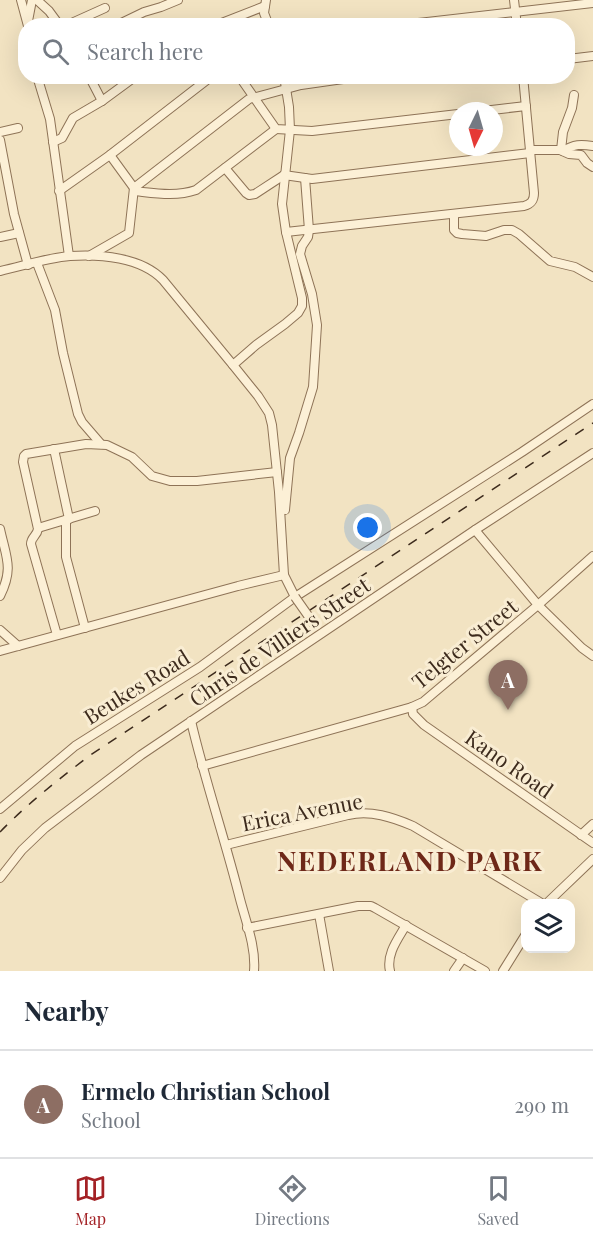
<!DOCTYPE html>
<style>
:root{--surface:#fff;--page:#f6f6f7;--text:#1f2937;--muted:#747a83;--line:#e0e1e3;--accent:#a32125}
body{margin:0;font-family:"Playfair Display",serif;background:var(--page);color:var(--text)}
.controls{position:absolute;right:18px;bottom:18px;display:grid;overflow:hidden;border-radius:12px;box-shadow:0 6px 24px #0002}
.controls button{width:54px;height:54px;display:grid;place-items:center;padding:0;border:0;border-bottom:2px solid var(--line);background:var(--surface);color:var(--text);font:30px sans-serif}
.compass{position:absolute;left:449px;top:102px;width:54px;height:54px;border-radius:50%;background:var(--surface);box-shadow:0 6px 24px #0002;rotate:185deg}
.you{position:absolute;left:368px;top:528px;width:21px;height:21px;margin:-15px;border:4px solid #fff;border-radius:50%;background:#1a73e8;box-shadow:0 0 0 9px #1a73e833}
.badge{display:grid;place-items:center;width:39px;height:39px;border-radius:50%;background:var(--accent);color:#fff;font-size:20px;font-weight:700}
.pin{position:absolute;translate:-50% -50px;filter:drop-shadow(0 2px 3px #0008)}
.pin::after{content:'';position:absolute;top:32px;width:21px;height:18px;background:inherit;clip-path:polygon(0 0,100% 0,50% 100%)}
.list{margin:0;padding:0;list-style:none}
h2{display:flex;justify-content:space-between;align-items:center;height:78px;margin:0;padding:0 24px;font-size:26px}
h2 small{font-size:20px;font-weight:400;color:var(--muted)}
.list li{display:grid;grid-template-columns:39px 1fr auto;gap:18px;align-items:center;box-sizing:border-box;height:108px;padding:0 24px;border-top:2px solid var(--line)}
.list b{display:block;font-size:22px;white-space:nowrap}
.list p{margin:0;font-size:20px;white-space:nowrap;color:var(--muted)}
.list em{font-size:20px;font-style:normal;color:var(--muted)}
.icon{flex:none;width:33px;height:33px;fill:none;stroke:currentColor;stroke-width:2;stroke-linecap:round;stroke-linejoin:round}
.map{position:relative;flex:none;width:593px;height:971px;overflow:hidden}
.search{position:absolute;background:var(--surface);box-shadow:0 6px 24px #0002;left:18px;right:18px;top:18px;height:66px;display:flex;align-items:center;gap:15px;box-sizing:border-box;padding:0 21px;border-radius:24px;color:var(--muted);font-size:22px}
.sheet{height:186px;background:var(--surface)}
nav{display:flex;justify-content:space-around;align-items:center;box-sizing:border-box;height:84px;border-top:2px solid var(--line);background:var(--surface);font-size:16px;color:var(--muted)}
nav a{display:grid;justify-items:center;gap:3px}
nav .on{color:var(--accent)}
.map>svg:first-child{display:block}
</style>
<div class="map">
<svg width="593" height="971" viewBox="0 0 593 971">
<rect width="100%" height="100%" fill="#f2e3c2"/>
<g fill="none" stroke-linecap="round" stroke-linejoin="round">
<defs>
<g id="minor">
<path d="M21,0L28,26"/>
<path d="M37,0L49,11L60,26"/>
<path d="M266,0L264,13L269,26"/>
<path d="M514,0L517,26"/>
<path d="M28,21L32,0"/>
<path d="M65,26L105,8"/>
<path d="M115,26L144,12L161,7L178,0"/>
<path d="M214,26L265,6"/>
<path d="M392,26L593,3"/>
<path d="M568,59L593,56"/>
<path d="M37,76L50,119L69,256"/>
<path d="M89,76L102,101"/>
<path d="M239,76L276,129L312,131L458,114"/>
<path d="M483,111L526,106"/>
<path d="M0,132L18,128"/>
<path d="M0,140L14,214L28,265"/>
<path d="M53,142L62,138L73,118L102,101L136,76"/>
<path d="M530,150H560L569,154L581,155L587,163L593,167"/>
<path d="M561,150L563,132L572,108L574,95"/>
<path d="M563,151C574,144 581,144 593,146"/>
<path d="M110,155L134,188L249,99L301,85L364,76"/>
<path d="M225,168L246,193L249,195L255,194L284,175"/>
<path d="M284,175L312,179L530,153"/>
<path d="M59,191L110,155L212,76"/>
<path d="M134,191C154,193 176,197 196,190L276,129"/>
<path d="M454,214V230L457,233L462,234L486,236L504,230H512L519,234L550,261L575,267L593,277"/>
<path d="M286,232L524,206C531,204 534,201 534,193L523,76"/>
<path d="M0,237L19,233"/>
<path d="M89,256L129,233L134,188"/>
<path d="M37,263L55,310L63,353L78,414L82,422L101,444"/>
<path d="M0,271C23,266 46,258 70,256C100,254 141,257 163,280L233,365L258,396L269,413L272,425L279,492L284,575L295,597"/>
<path d="M233,365L256,345L285,324L298,313L302,306V298L286,232L282,204L290,130L289,107L284,76"/>
<path d="M54,449L69,519"/>
<path d="M285,510L290,458L299,433L313,387L317,325L312,294L300,254L302,246L308,237L309,230L305,178"/>
<path d="M66,520V557L85,628"/>
<path d="M38,528L95,511"/>
<path d="M0,529C6,557 14,568 0,596"/>
<path d="M475,530L538,605L582,648L593,656"/>
<path d="M0,630L18,646"/>
<path d="M57,635L31,544C31,537 37,536 38,529L23,462L24,456L26,454L86,444L107,445L132,457L152,476L170,481H197L277,472"/>
<path d="M0,651L238,586L284,575"/>
<path d="M412,707L413,714L424,725L593,843"/>
<path d="M191,721C205,781 225,839 240,899C246,922 256,947 254,971"/>
<path d="M202,766L412,707L423,702L538,605L593,556"/>
<path d="M0,809L75,746L200,667L295,597L522,452L593,404"/>
<path d="M581,835L593,824"/>
<path d="M226,845L348,815C371,810 392,817 413,826L543,904"/>
<path d="M0,878L22,850L45,828L141,755L475,530L593,453"/>
<path d="M546,904L593,859"/>
<path d="M319,914L329,971"/>
<path d="M247,928L358,906H371L375,908L485,971"/>
<path d="M390,971C386,954 398,939 406,925"/>
<path d="M454,971L463,958"/>
<path d="M503,971L526,934"/>
</g>
</defs>
<!-- minor casing -->
<use href="#minor" stroke="#8e7357" stroke-width="10"/>
<!-- minor -->
<use href="#minor" stroke="#fcf0d6" stroke-width="8"/>
<!-- rail -->
<path stroke="#3d2b1d" stroke-width="1.5" stroke-dasharray="10 10" stroke-linecap="butt" d="M0,832C27,804 58,780 89,756L593,423"/>
<defs>
<path id="minor-bridge" d="M295,597L314,624"/>
</defs>
<!-- minor-bridge casing -->
<use href="#minor-bridge" stroke="#8e7357" stroke-width="10" stroke-linecap="butt"/>
<!-- minor-bridge -->
<use href="#minor-bridge" stroke="#fcf0d6" stroke-width="8"/>
</g>
<g text-anchor="middle" dominant-baseline="central" stroke-width="6" stroke-linejoin="round" paint-order="stroke">
<!-- street labels -->
<g font-size="21" fill="#3d2b1d" stroke="#f9edd3">
<text transform="translate(279 641) rotate(-34)">Chris de Villiers Street</text>
<text transform="translate(464 643) rotate(-39)">Telgter Street</text>
<text transform="translate(136 686) rotate(-32)">Beukes Road</text>
<text transform="translate(510 763) rotate(35)">Kano Road</text>
<text transform="translate(302 811) rotate(-11)">Erica Avenue</text>
</g>
<!-- district labels -->
<g font-size="27" font-weight="bold" letter-spacing="1.5" fill="#6e2818" stroke="#f9edd3">
<text x="410" y="860">NEDERLAND PARK</text>
</g>
</g>
</svg>
<div class="controls">
<button><svg class="icon" aria-label="layers" viewBox="0 0 24 24"><path d="M12 4l9 5-9 5-9-5zM3 14l9 5 9-5"/></svg></button>
</div>
<svg class="compass" viewBox="-18 -18 36 36"><path d="M0-13l5 13h-10z" fill="#e53935"/><path d="M0 13l5-13h-10z" fill="#747a83"/></svg>
<div class="you"></div>
<div class="pin badge" style="left:508px;top:710px;background:#8d6e63">A</div>
<div class="search"><svg class="icon" aria-label="search" viewBox="0 0 24 24"><circle cx="10" cy="10" r="6"/><path d="M15 15l6 6"/></svg>Search here</div>
</div>
<section class="sheet">
<h2>Nearby<small></small></h2>
<ul class="list">
<li><span class="badge" style="background:#8d6e63">A</span><div><b>Ermelo Christian School</b><p>School</p></div><em>290 m</em></li>
</ul>
</section>
<nav>
<a class="on"><svg class="icon" aria-label="map" viewBox="0 0 24 24"><path d="M3 6l6-2 6 2 6-2v14l-6 2-6-2-6 2zM9 4v14M15 6v14"/></svg>Map</a>
<a><svg class="icon" aria-label="directions" viewBox="0 0 24 24"><path d="M12 3l9 9-9 9-9-9zM9 14v-3h6M13 9l2 2-2 2"/></svg>Directions</a>
<a><svg class="icon" aria-label="saved" viewBox="0 0 24 24"><path d="M7 4h10v16l-5-4-5 4z"/></svg>Saved</a>
</nav>
